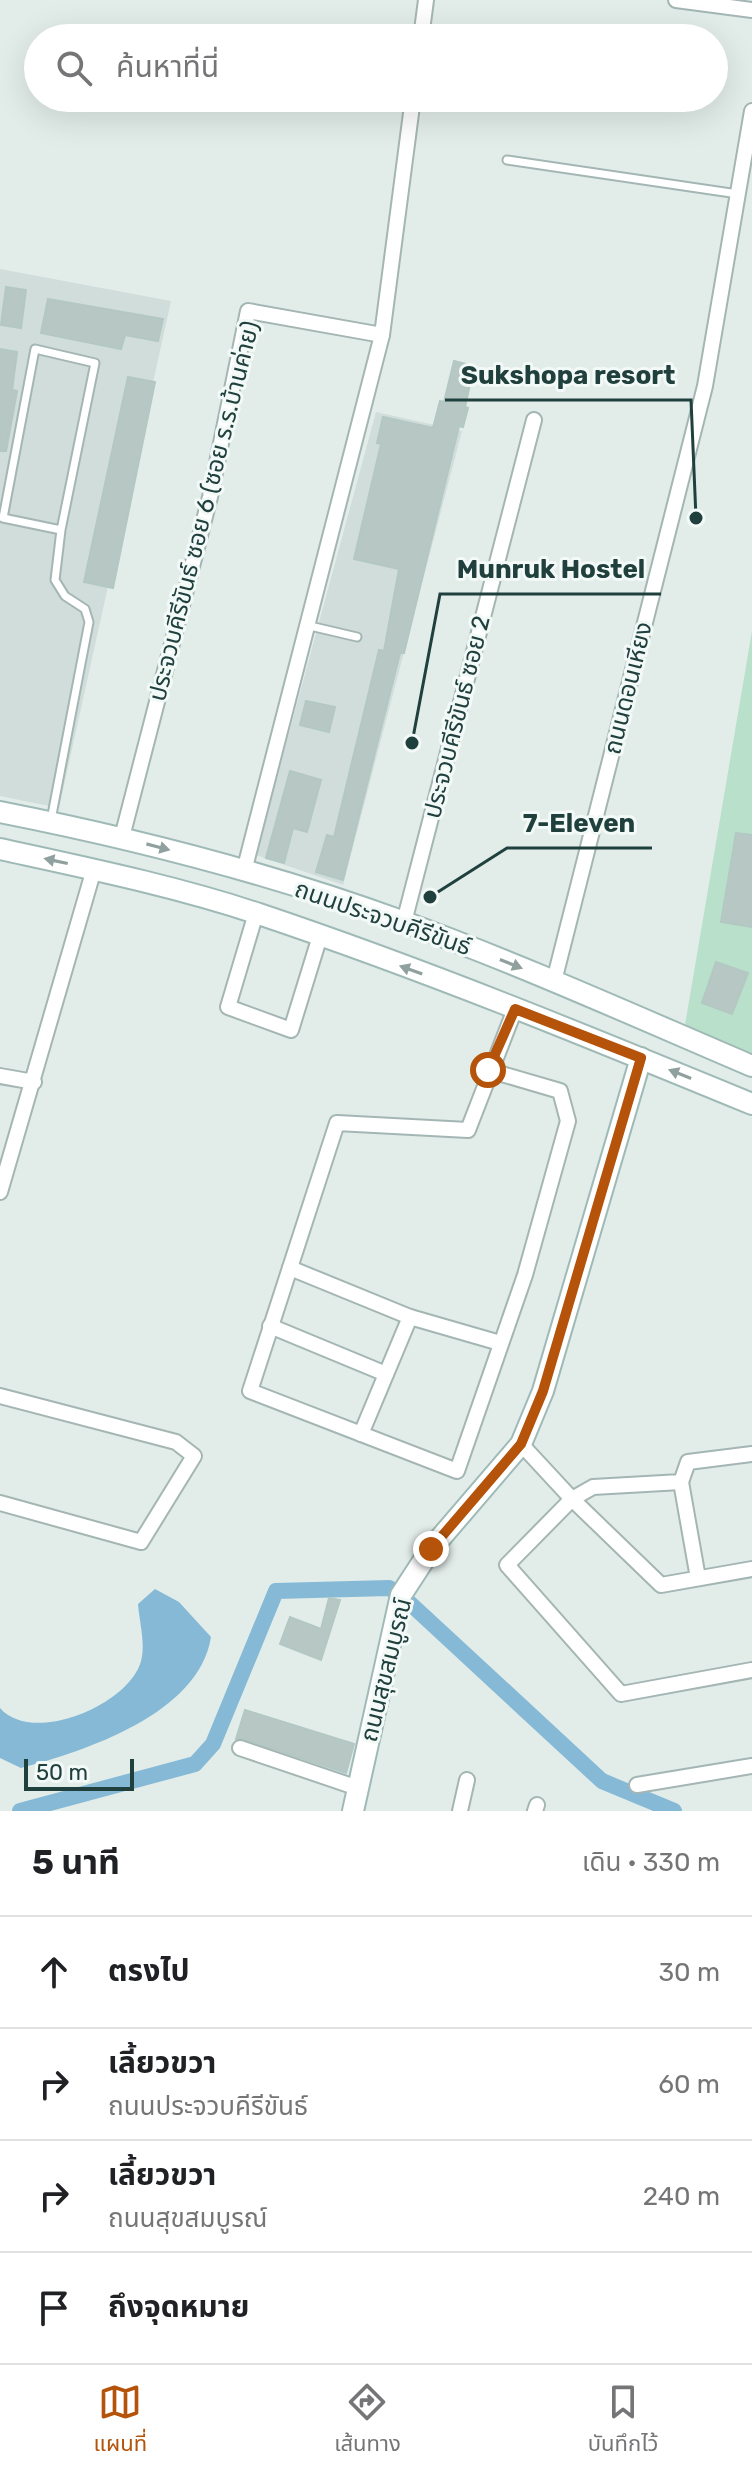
<!DOCTYPE html>
<html lang="th">
<meta charset="utf-8">
<style>
:root{--surface:#fff;--page:#f6f6f6;--text:#202124;--muted:#757577;--line:#e0e0e0;--accent:#b45309}
body{margin:0;font-family:Rubik,"Noto Sans Thai",sans-serif;background:var(--page);color:var(--text)}
.scale{position:absolute;left:24px;bottom:20px;width:110px;box-sizing:border-box;padding-left:8px;border:4px solid #20403e;border-top:0;font-size:22px;line-height:28px;white-space:nowrap;color:#20403e;-webkit-text-stroke:6px #f2f9f7;paint-order:stroke}
.stop{position:absolute;width:24px;height:24px;margin:-18px;border:6px solid #b45309;border-radius:50%;background:#fff}
.stop.end{background:#b45309;border-color:#fff;box-shadow:0 2px 8px #0008}
.list{margin:0;padding:0;list-style:none}
h2{display:flex;justify-content:space-between;align-items:center;height:104px;margin:0;padding:0 32px;font-size:34px}
h2 small{font-size:26px;font-weight:400;color:var(--muted)}
.list li{display:grid;grid-template-columns:52px 1fr auto;gap:24px;align-items:center;box-sizing:border-box;height:112px;padding:0 32px;border-top:2px solid var(--line)}
.list b{display:block;font-size:30px;white-space:nowrap}
.list p{margin:0;font-size:26px;white-space:nowrap;color:var(--muted)}
.list em{font-size:26px;font-style:normal;color:var(--muted)}
.icon{flex:none;width:44px;height:44px;fill:none;stroke:currentColor;stroke-width:2;stroke-linecap:round;stroke-linejoin:round}
.map{position:relative;flex:none;width:752px;height:1811px;overflow:hidden}
.search{position:absolute;background:var(--surface);box-shadow:0 8px 32px #0002;left:24px;right:24px;top:24px;height:88px;display:flex;align-items:center;gap:20px;box-sizing:border-box;padding:0 28px;border-radius:44px;color:var(--muted);font-size:30px}
.sheet{height:552px;background:var(--surface)}
nav{display:flex;justify-content:space-around;align-items:center;box-sizing:border-box;height:112px;border-top:2px solid var(--line);background:var(--surface);font-size:22px;color:var(--muted)}
nav a{display:grid;justify-items:center;gap:4px}
nav .on{color:var(--accent)}
.map>svg:first-child{display:block}
</style>
<div class="map">
<svg width="752" height="1811" viewBox="0 0 752 1811">
<rect width="100%" height="100%" fill="#e2edea"/>
<!-- built -->
<g fill="#d0ddda">
<path d="M0,269L171,301L59,808L0,796Z"/>
<path d="M376,412L462,431L343,885L256,855Z"/>
</g>
<!-- green -->
<path fill="#b9e0cb" d="M752,631V1053L685,1025Z"/>
<!-- water -->
<path fill="#85b9d6" d="M155,1589L179,1602L211,1637C199,1714 85,1751 21,1768L0,1758V1708C33,1746 130,1704 141,1661C146,1645 139,1620 138,1604Z"/>
<g fill="none" stroke-linecap="round" stroke-linejoin="round">
<!-- canal -->
<path stroke="#85b9d6" stroke-width="16" d="M20,1811L195,1764L213,1744L276,1591L389,1588L401,1595L602,1781L674,1811"/>
</g>
<!-- building -->
<g fill="#b7c8c4" stroke="#b3c7c3" stroke-width="2">
<path d="M6,287L26,290L21,328L1,325Z"/>
<path d="M48,299L163,319L158,341L125,335L121,349L41,333Z"/>
<path d="M0,349L17,352L12,390L17,391L6,451H0Z"/>
<path d="M454,361L474,366L465,407L468,408L463,427L459,426L404,653H400L343,880L316,872L327,835L334,837L379,650L384,651L399,569L354,559L381,444L377,443L383,417L433,428L440,401L444,402Z"/>
<path d="M128,377L155,382L113,588L84,582Z"/>
<path d="M306,701L335,707L329,732L300,725Z"/>
<path d="M290,771L321,780L307,832L293,828L284,863L266,858Z"/>
<path d="M736,833L752,835V927L721,922Z"/>
<path d="M716,962L748,973L732,1014L702,1003Z"/>
<path d="M329,1598L340,1600L321,1660L280,1644L290,1617L321,1629Z"/>
<path d="M245,1710L354,1744L346,1773L243,1739H236Z"/>
</g>
<g fill="none" stroke-linecap="round" stroke-linejoin="round">
<defs>
<g id="lane">
<path d="M507,160L738,194"/>
<path d="M310,626L357,637"/>
<path d="M51,820L89,622L85,609L65,596L55,580L61,530L95,363L35,349L3,518L61,530"/>
</g>
<g id="street">
<path d="M676,0L752,10"/>
<path d="M421,38L426,0"/>
<path d="M122,837L210,497L248,311L382,335"/>
<path d="M244,871L382,335L413,98"/>
<path d="M256,913L228,1007L291,1030L320,936"/>
<path d="M404,922L534,420"/>
<path d="M554,981L705,386L752,111"/>
<path d="M488,1070L560,1091L568,1121L525,1275L457,1471L250,1391L337,1123L468,1130L515,1009"/>
<path d="M0,1076L34,1082"/>
<path d="M0,1192L94,869"/>
<path d="M290,1268L410,1317L500,1343"/>
<path d="M270,1326L386,1374"/>
<path d="M0,1396L176,1442L194,1456L141,1542L0,1503"/>
<path d="M361,1434L410,1317"/>
<path d="M521,1444L572,1499L661,1585L752,1569"/>
<path d="M752,1454L688,1462L681,1482L593,1487L572,1499L507,1565L621,1694L752,1670"/>
<path d="M681,1482L698,1578"/>
<path d="M240,1748L358,1788"/>
<path d="M637,1785L752,1766"/>
<path d="M460,1811L467,1780"/>
<path d="M535,1811L537,1805"/>
</g>
<g id="secondary">
<path d="M0,812C137,839 273,874 404,922C522,965 637,1017 752,1066"/>
<path d="M0,849C87,868 175,886 259,914C426,970 589,1037 752,1104"/>
<path d="M353,1811L401,1595L431,1549L521,1444L543,1391L641,1058"/>
</g>
</defs>
<!-- lane casing -->
<use href="#lane" stroke="#a4b6b3" stroke-width="11"/>
<!-- street casing -->
<use href="#street" stroke="#a4b6b3" stroke-width="18"/>
<!-- secondary casing -->
<use href="#secondary" stroke="#9fbab6" stroke-width="24"/>
<!-- lane -->
<use href="#lane" stroke="#fff" stroke-width="7"/>
<!-- street -->
<use href="#street" stroke="#fff" stroke-width="14"/>
<!-- secondary -->
<use href="#secondary" stroke="#fff" stroke-width="20"/>
</g>
<!-- one-way arrows -->
<defs><path id="oneway-solid" d="M-6-.8H1V-3.2L6.5 0L1 3.2V.8H-6Z" transform="scale(2)"/></defs>
<g fill="#90a09e">
<use href="#oneway-solid" transform="translate(158 847) rotate(15)"/>
<use href="#oneway-solid" transform="translate(56 861) rotate(-168)"/>
<use href="#oneway-solid" transform="translate(511 964) rotate(22)"/>
<use href="#oneway-solid" transform="translate(411 970) rotate(-160)"/>
<use href="#oneway-solid" transform="translate(680 1074) rotate(-158)"/>
</g>
<g fill="none" stroke-linecap="round" stroke-linejoin="round">
<!-- route -->
<path stroke="#b45309" stroke-width="10" d="M431,1549L521,1444L543,1391L641,1058L515,1009L488,1070"/>
</g>
<g text-anchor="middle" dominant-baseline="central" stroke-width="6" stroke-linejoin="round" paint-order="stroke">
<!-- street labels -->
<g font-size="24" fill="#20403e" stroke="#f2f9f7">
<text transform="translate(204 511) rotate(-76)">ประจวบคีรีขันธ์ ซอย 6 (ซอย ร.ร.บ้านค่าย)</text>
<text transform="translate(628 688) rotate(-76)">ถนนดอนเหียง</text>
<text transform="translate(457 717) rotate(-76)">ประจวบคีรีขันธ์ ซอย 2</text>
<text transform="translate(383 918) rotate(19)">ถนนประจวบคีรีขันธ์</text>
<text transform="translate(386 1670) rotate(-76)">ถนนสุขสมบูรณ์</text>
</g>
</g>
<!-- callouts -->
<path fill="none" stroke="#20403e" stroke-width="3" d="M696 518L691 400H445M412 743L440 594H661M430 897L507 848H652"/>
<g fill="#20403e" stroke="#f2f9f7" stroke-width="3">
<circle cx="696" cy="518" r="8"/>
<circle cx="412" cy="743" r="8"/>
<circle cx="430" cy="897" r="8"/>
</g>
<g font-size="26" text-anchor="middle" font-weight="bold" fill="#20403e" stroke="#f2f9f7" stroke-width="6" stroke-linejoin="round" paint-order="stroke">
<text x="568" y="384">Sukshopa resort</text>
<text x="551" y="578">Munruk Hostel</text>
<text x="579" y="832">7-Eleven</text>
</g>
</svg>
<div class="scale">50 m</div>
<div class="stop" style="left:488px;top:1070px"></div>
<div class="stop end" style="left:431px;top:1549px"></div>
<div class="search"><svg class="icon" aria-label="search" viewBox="0 0 24 24"><circle cx="10" cy="10" r="6"/><path d="M15 15l6 6"/></svg>ค้นหาที่นี่</div>
</div>
<section class="sheet">
<h2>5 นาที<small>เดิน · 330 m</small></h2>
<ul class="list">
<li><svg class="icon" aria-label="ahead" viewBox="0 0 24 24"><path d="M12 20V5M6 11l6-6 6 6"/></svg><div><b>ตรงไป</b></div><em>30 m</em></li>
<li><svg class="icon" aria-label="right" viewBox="0 0 24 24"><path d="M7 20v-9h11M14 6l5 5-5 5"/></svg><div><b>เลี้ยวขวา</b><p>ถนนประจวบคีรีขันธ์</p></div><em>60 m</em></li>
<li><svg class="icon" aria-label="right" viewBox="0 0 24 24"><path d="M7 20v-9h11M14 6l5 5-5 5"/></svg><div><b>เลี้ยวขวา</b><p>ถนนสุขสมบูรณ์</p></div><em>240 m</em></li>
<li><svg class="icon" aria-label="arrive" viewBox="0 0 24 24"><path d="M6 21V4h12l-3 4 3 4H6"/></svg><div><b>ถึงจุดหมาย</b></div></li>
</ul>
</section>
<nav>
<a class="on"><svg class="icon" aria-label="map" viewBox="0 0 24 24"><path d="M3 6l6-2 6 2 6-2v14l-6 2-6-2-6 2zM9 4v14M15 6v14"/></svg>แผนที่</a>
<a><svg class="icon" aria-label="directions" viewBox="0 0 24 24"><path d="M12 3l9 9-9 9-9-9zM9 14v-3h6M13 9l2 2-2 2"/></svg>เส้นทาง</a>
<a><svg class="icon" aria-label="saved" viewBox="0 0 24 24"><path d="M7 4h10v16l-5-4-5 4z"/></svg>บันทึกไว้</a>
</nav>
